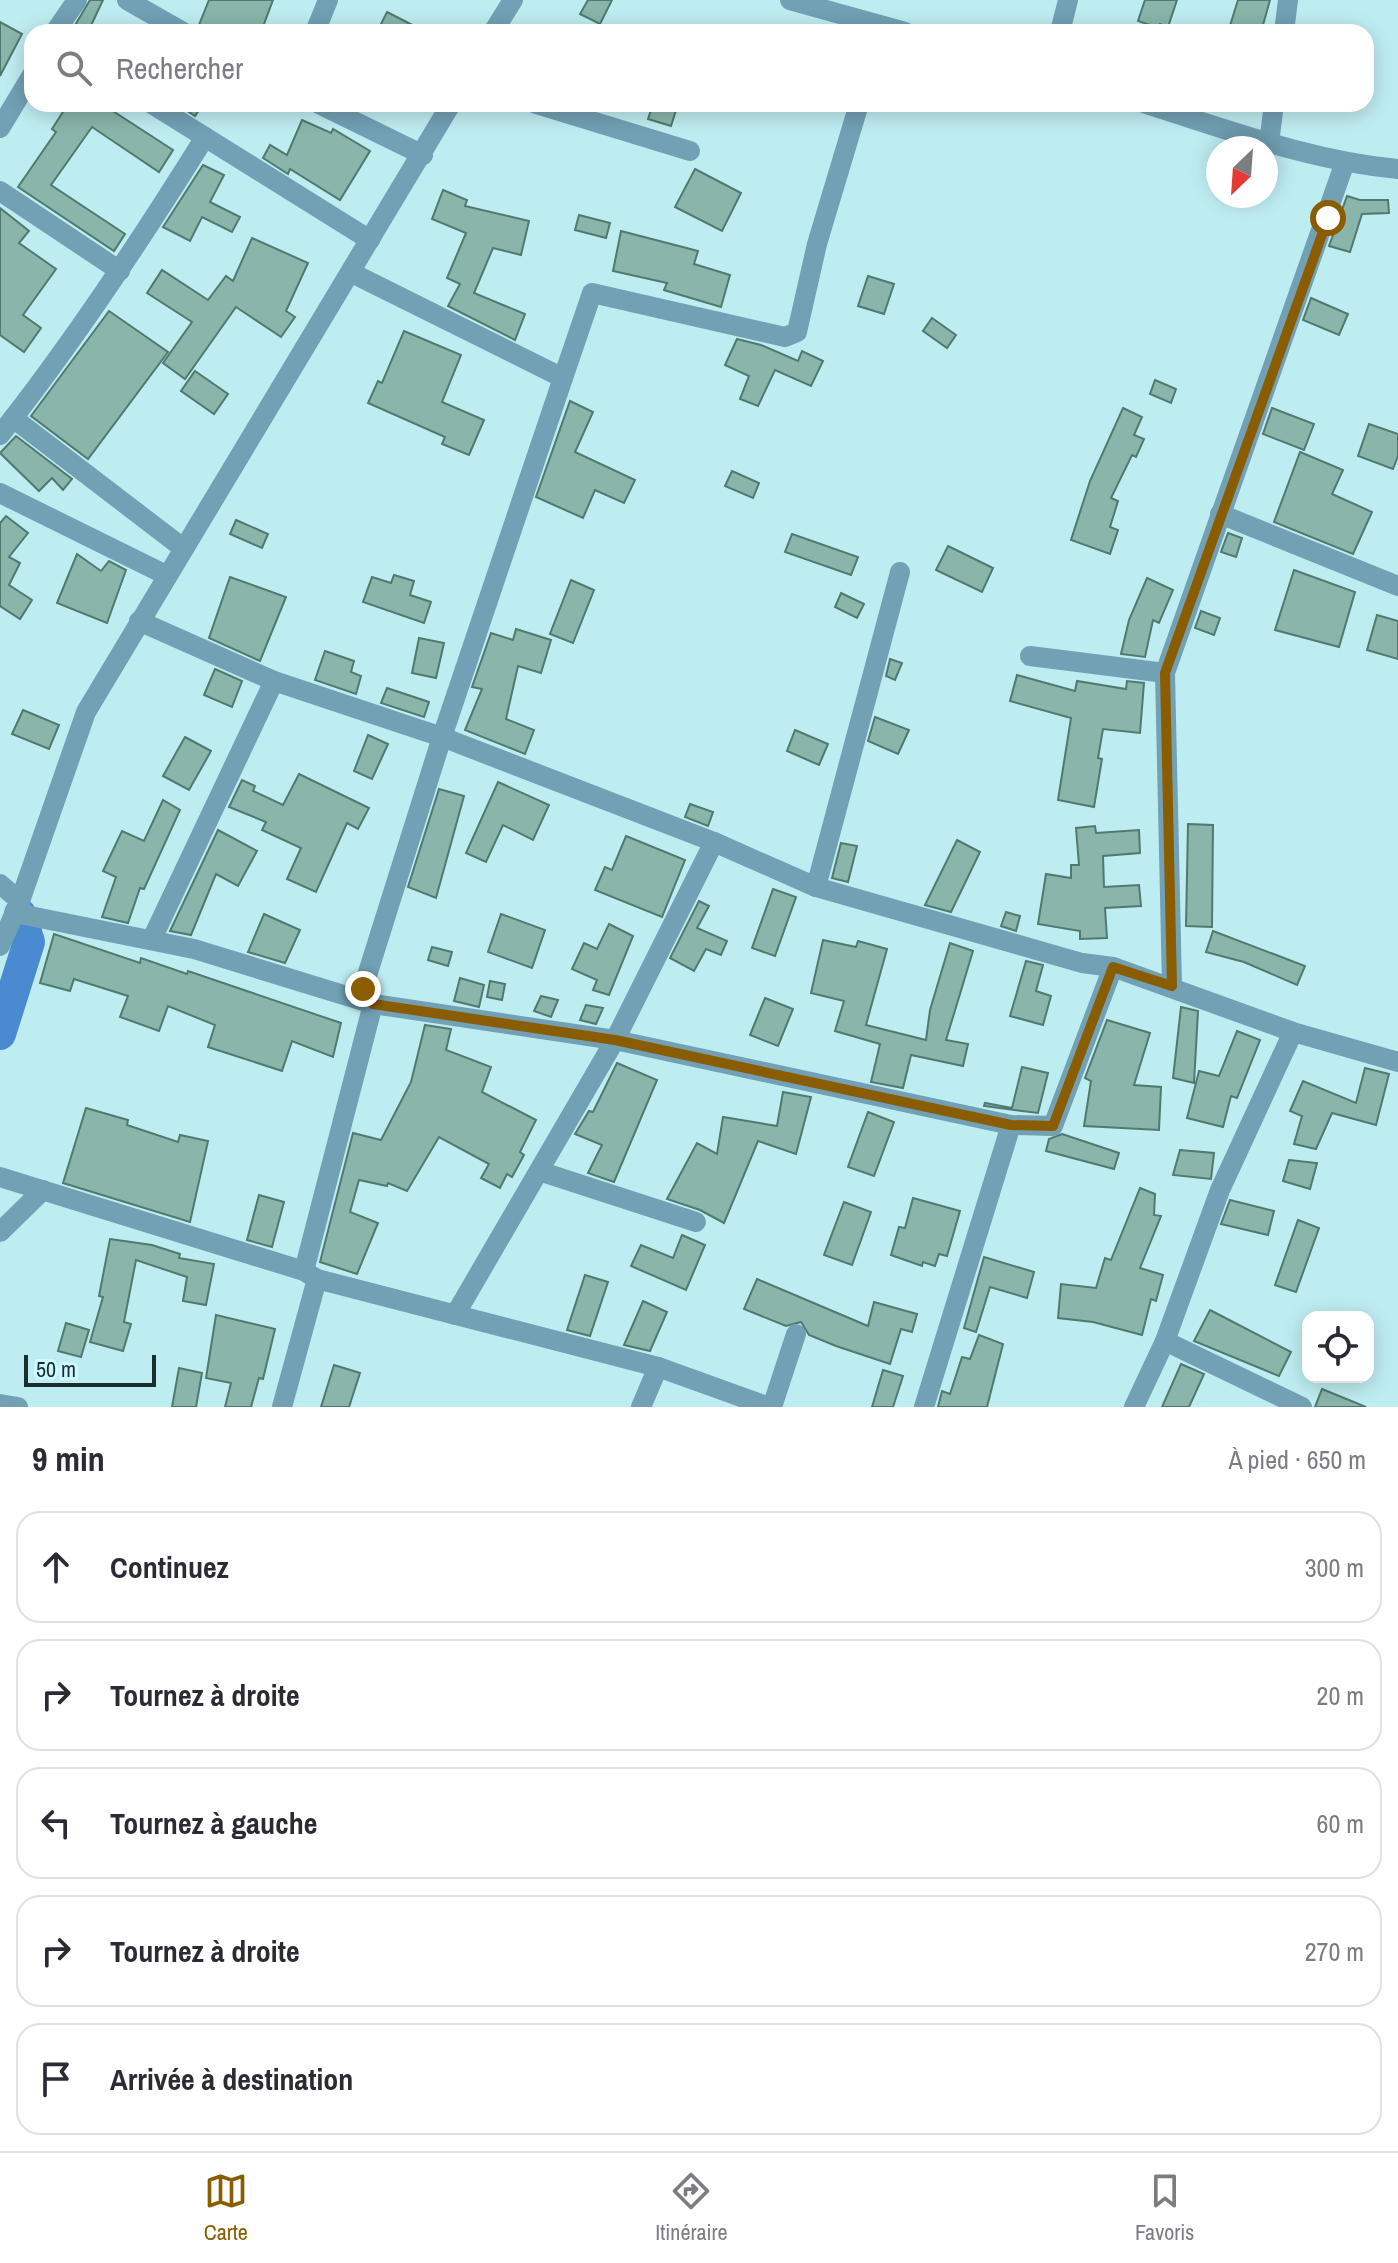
<!DOCTYPE html>
<html lang="fr">
<meta charset="utf-8">
<style>
:root{--surface:#fff;--page:#f2f2f3;--text:#2b2b33;--muted:#7c7c81;--line:#e1e1e2;--accent:#8a5d00}
body{margin:0;font-family:"Archivo Narrow",sans-serif;background:var(--page);color:var(--text)}
.controls{position:absolute;right:24px;bottom:24px;display:grid;overflow:hidden;border-radius:16px;box-shadow:0 4px 20px #0003}
.controls button{width:72px;height:72px;display:grid;place-items:center;padding:0;border:0;border-bottom:2px solid var(--line);background:var(--surface);color:var(--text);font:40px sans-serif}
.compass{position:absolute;left:1206px;top:136px;width:72px;height:72px;border-radius:50%;background:var(--surface);box-shadow:0 4px 20px #0003;rotate:205deg}
.scale{position:absolute;left:24px;bottom:20px;width:132px;box-sizing:border-box;padding-left:8px;border:4px solid #1b2e2f;border-top:0;font-size:22px;line-height:28px;white-space:nowrap;color:#1b2e2f;-webkit-text-stroke:6px #cbfbfe;paint-order:stroke}
.stop{position:absolute;width:24px;height:24px;margin:-18px;border:6px solid #8a5d00;border-radius:50%;background:#fff}
.stop.end{background:#8a5d00;border-color:#fff;box-shadow:0 2px 8px #0008}
.list{margin:0;padding:0;list-style:none}
h2{display:flex;justify-content:space-between;align-items:center;height:104px;margin:0;padding:0 32px;font-size:34px}
h2 small{font-size:26px;font-weight:400;color:var(--muted)}
.list li{display:grid;grid-template-columns:52px 1fr auto;gap:24px;align-items:center;box-sizing:border-box;height:112px;margin:0 16px 16px;padding:0 16px;border:2px solid var(--line);border-radius:24px}
.list b{display:block;font-size:30px;white-space:nowrap}
.list em{font-size:26px;font-style:normal;color:var(--muted)}
.icon{flex:none;width:44px;height:44px;fill:none;stroke:currentColor;stroke-width:2;stroke-linecap:round;stroke-linejoin:round}
.map{position:relative;flex:none;width:1398px;height:1407px;overflow:hidden}
.search{position:absolute;background:var(--surface);box-shadow:0 4px 20px #0003;left:24px;right:24px;top:24px;height:88px;display:flex;align-items:center;gap:20px;box-sizing:border-box;padding:0 28px;border-radius:24px;color:var(--muted);font-size:30px}
.sheet{height:744px;background:var(--surface)}
nav{display:flex;justify-content:space-around;align-items:center;box-sizing:border-box;height:112px;border-top:2px solid var(--line);background:var(--surface);font-size:22px;color:var(--muted)}
nav a{display:grid;justify-items:center;gap:4px}
nav .on{color:var(--accent)}
.map>svg:first-child{display:block}
</style>
<div class="map">
<svg width="1398" height="1407" viewBox="0 0 1398 1407">
<rect width="100%" height="100%" fill="#beedf1"/>
<g fill="none" stroke-linecap="round" stroke-linejoin="round">
<!-- river -->
<path stroke="#498ad1" stroke-width="32" d="M0,1034L29,942L20,914"/>
</g>
<!-- building -->
<g fill="#8ab5aa" stroke="#50796f" stroke-width="2">
<path d="M90,0H103L88,32H71Z"/>
<path d="M209,0H273L261,32H216L199,25Z"/>
<path d="M588,0H612L600,24L580,14Z"/>
<path d="M1145,0H1177L1168,27L1160,24L1158,28L1138,21Z"/>
<path d="M1238,0H1270L1261,32H1228Z"/>
<path d="M387,12L426,32H377Z"/>
<path d="M0,22L22,34L0,76Z"/>
<path d="M68,104H102L173,150L159,172L92,127L51,185L125,234L114,251L18,187L56,132L52,129Z"/>
<path d="M177,104H203L195,116Z"/>
<path d="M653,104H678L671,126L648,119Z"/>
<path d="M302,120L331,133L333,129L370,151L340,200L290,169L288,174L263,158L270,145L287,155Z"/>
<path d="M203,165L224,175L210,202L240,217L232,232L202,217L190,241L163,227Z"/>
<path d="M695,169L741,193L722,231L675,207Z"/>
<path d="M443,190L467,200L465,206L529,221L521,255L493,248L474,293L525,314L515,340L448,306L460,284L447,278L466,233L432,219Z"/>
<path d="M1347,196L1360,200H1388L1389,213L1362,214L1350,252L1329,246Z"/>
<path d="M0,208L29,231L19,243L56,269L23,315L41,328L24,352L0,335Z"/>
<path d="M579,215L610,223L606,238L575,230Z"/>
<path d="M621,231L698,251L694,264L730,275L721,307L664,290L667,283L613,271Z"/>
<path d="M252,238L308,263L286,311L295,317L281,337L236,307L185,379L163,363L192,322L147,293L162,270L208,300L226,276L233,281Z"/>
<path d="M868,276L894,284L884,314L858,306Z"/>
<path d="M1311,298L1348,314L1339,335L1303,320Z"/>
<path d="M109,311L168,352L88,459L31,416Z"/>
<path d="M932,318L956,335L947,348L923,331Z"/>
<path d="M404,331L461,355L442,402L484,420L469,455L442,444L445,437L368,403L378,381L382,383Z"/>
<path d="M737,339L761,345L798,361L802,351L823,361L811,386L775,370L758,406L740,399L749,376L725,365Z"/>
<path d="M195,371L228,394L214,414L181,391Z"/>
<path d="M1155,380L1176,389L1171,403L1150,394Z"/>
<path d="M570,401L593,412L575,452L635,480L624,503L595,490L583,518L536,497Z"/>
<path d="M1123,408L1142,417L1134,435L1144,439L1136,457L1132,455L1111,498L1118,501L1110,527L1118,530L1110,554L1071,540L1090,481Z"/>
<path d="M1272,408L1314,424L1304,450L1263,434Z"/>
<path d="M1369,424L1398,434V456L1393,469L1358,456Z"/>
<path d="M16,436L72,479L63,490L52,478L39,491L0,453Z"/>
<path d="M1300,452L1343,470L1332,494L1372,512L1353,554L1274,522Z"/>
<path d="M732,471L759,483L753,498L725,486Z"/>
<path d="M6,516L28,533L9,557L20,563L9,585L32,600L20,619L0,606V523Z"/>
<path d="M236,520L268,534L262,548L230,534Z"/>
<path d="M1228,533L1242,538L1236,557L1221,552Z"/>
<path d="M792,534L858,557L851,575L785,552Z"/>
<path d="M948,546L993,568L982,592L936,570Z"/>
<path d="M77,554L101,571L109,561L126,570L107,623L57,603Z"/>
<path d="M1294,570L1355,592L1339,647L1275,630Z"/>
<path d="M394,575L414,581L410,595L431,602L424,623L363,602L372,577L391,583Z"/>
<path d="M230,577L286,597L260,661L209,638Z"/>
<path d="M1147,578L1173,590L1159,623L1153,620L1145,657L1121,654L1129,620Z"/>
<path d="M571,580L594,590L573,643L550,634Z"/>
<path d="M841,593L864,604L857,618L835,607Z"/>
<path d="M1201,611L1220,618L1214,635L1195,628Z"/>
<path d="M1377,615L1398,621V659L1367,650Z"/>
<path d="M516,629L551,640L541,673L518,666L506,719L534,730L525,754L465,730L482,689L472,687L491,633L513,640Z"/>
<path d="M419,638L444,643L436,678L412,673Z"/>
<path d="M325,651L354,661L351,672L361,676L356,694L315,680Z"/>
<path d="M890,659L902,663L895,680L886,676Z"/>
<path d="M215,669L242,681L232,707L204,695Z"/>
<path d="M1017,675L1075,691L1077,681L1126,689L1127,681L1144,683L1140,733L1103,729L1098,758L1102,759L1094,807L1058,800L1071,718L1010,701Z"/>
<path d="M387,688L429,702L424,717L381,703Z"/>
<path d="M23,710L59,725L49,749L12,734Z"/>
<path d="M875,717L909,730L898,754L868,741Z"/>
<path d="M795,730L828,744L819,765L787,751Z"/>
<path d="M368,735L388,744L372,779L354,771Z"/>
<path d="M185,737L211,751L189,790L163,776Z"/>
<path d="M299,774L369,808L358,829L347,823L316,892L287,879L301,848L262,830L266,822L229,807L242,780L255,786L253,791L283,805Z"/>
<path d="M498,782L549,805L533,840L503,825L486,862L466,853Z"/>
<path d="M439,789L464,796L436,898L408,887Z"/>
<path d="M163,800L180,810L144,889L140,888L128,923L102,917L116,877L103,871L122,831L144,841Z"/>
<path d="M690,804L713,812L708,826L685,817Z"/>
<path d="M1188,824L1213,825L1212,927L1186,926Z"/>
<path d="M1095,826L1096,833L1139,830L1140,853L1103,856L1104,887L1139,885L1141,906L1105,908L1107,938L1080,939V931L1038,924L1046,874L1071,878V865H1079L1076,828Z"/>
<path d="M218,830L257,851L238,886L216,874L191,935L170,931Z"/>
<path d="M626,836L685,860L662,917L595,890L605,867L612,870Z"/>
<path d="M957,840L980,852L951,912L925,905Z"/>
<path d="M841,843L857,846L848,882L832,878Z"/>
<path d="M773,889L796,897L775,956L752,948Z"/>
<path d="M699,901L709,906L697,928L727,941L721,955L706,949L694,971L670,958Z"/>
<path d="M1006,912L1020,916L1016,931L1001,926Z"/>
<path d="M264,914L300,930L285,963L248,952Z"/>
<path d="M501,914L545,930L532,968L488,952Z"/>
<path d="M609,924L633,936L609,995L593,990L597,980L572,969L584,943L597,949Z"/>
<path d="M1213,931L1305,966L1297,985L1244,962L1206,952Z"/>
<path d="M54,934L140,963L141,958L187,974L188,971L341,1023L333,1057L292,1041L282,1071L208,1047L215,1025L168,1006L159,1031L120,1017L128,996L74,979L70,991L40,983Z"/>
<path d="M823,940L856,947L858,941L887,949L866,1025L926,1040L930,1010L950,943L973,951L946,1040L968,1044L963,1066L911,1055L903,1088L871,1082L880,1044L835,1031L844,1001L811,993Z"/>
<path d="M432,947L452,952L448,966L428,960Z"/>
<path d="M1026,961L1043,965L1036,991L1051,996L1043,1025L1010,1016Z"/>
<path d="M460,978L484,985L479,1007L454,1001Z"/>
<path d="M490,981L505,984L502,1000L487,997Z"/>
<path d="M541,996L558,1000L551,1017L534,1011Z"/>
<path d="M765,998L793,1009L778,1046L750,1035Z"/>
<path d="M586,1005L603,1008L596,1024L580,1020Z"/>
<path d="M1181,1007L1198,1011L1194,1083L1173,1078Z"/>
<path d="M1107,1020L1150,1033L1134,1085L1161,1087L1159,1130L1084,1126L1091,1081L1085,1078Z"/>
<path d="M425,1025L451,1029L446,1050L491,1067L482,1092L536,1120L520,1152L524,1155L512,1177L507,1174L500,1188L481,1178L489,1164L439,1137L407,1191L388,1183L387,1186L359,1180L350,1212L378,1223L357,1274L320,1262L353,1133L381,1140L411,1082Z"/>
<path d="M1237,1031L1260,1040L1237,1098L1231,1096L1223,1127L1187,1118L1199,1071L1219,1076Z"/>
<path d="M617,1063L657,1080L614,1182L588,1173L602,1145L575,1134L589,1111L593,1112Z"/>
<path d="M1022,1067L1048,1073L1038,1113L984,1106L985,1103L1012,1108Z"/>
<path d="M1365,1068L1389,1074L1376,1125L1332,1113L1316,1149L1294,1144L1302,1116L1290,1111L1303,1081L1356,1103Z"/>
<path d="M783,1092L811,1097L796,1154L758,1141L724,1223L700,1210L667,1199L697,1143L717,1154L723,1117L777,1126Z"/>
<path d="M86,1108L128,1120L127,1125L178,1142L180,1135L208,1141L190,1222L63,1183Z"/>
<path d="M868,1112L894,1122L874,1176L848,1167Z"/>
<path d="M1062,1134L1119,1153L1114,1169L1046,1151L1049,1139Z"/>
<path d="M1180,1150L1214,1153L1211,1179L1173,1175Z"/>
<path d="M1289,1160L1317,1163L1310,1189L1283,1181Z"/>
<path d="M1140,1188L1155,1194L1154,1215L1161,1216L1140,1268L1163,1275L1156,1301L1151,1299L1142,1335L1093,1322L1058,1318L1061,1284L1096,1288L1105,1258L1111,1260Z"/>
<path d="M259,1195L284,1202L272,1247L247,1240Z"/>
<path d="M913,1198L960,1211L947,1256L939,1254L935,1266L923,1262L922,1266L891,1255L899,1227L905,1228Z"/>
<path d="M1230,1200L1274,1211L1268,1235L1221,1224Z"/>
<path d="M844,1202L871,1212L852,1265L824,1255Z"/>
<path d="M1298,1220L1319,1228L1296,1292L1275,1285Z"/>
<path d="M682,1235L705,1245L686,1290L631,1266L641,1245L673,1258Z"/>
<path d="M110,1239L152,1245L180,1254L179,1258L214,1264L206,1305L183,1301L187,1277L136,1260L124,1322L131,1324L123,1351L90,1342L103,1297L99,1296Z"/>
<path d="M984,1257L1034,1272L1027,1298L990,1287L976,1332L964,1328Z"/>
<path d="M585,1275L608,1282L590,1336L567,1330Z"/>
<path d="M757,1279L868,1326L874,1302L917,1314L912,1332L901,1329L890,1364L836,1346L809,1335L801,1322L786,1326L744,1309Z"/>
<path d="M643,1301L667,1312L650,1351L624,1345Z"/>
<path d="M1210,1310L1291,1352L1279,1376L1194,1341Z"/>
<path d="M216,1315L275,1329L263,1379L259,1378L251,1407H225L231,1383L206,1378Z"/>
<path d="M66,1323L89,1330L81,1357L58,1351Z"/>
<path d="M979,1335L1003,1344L987,1407H938L942,1391L950,1394L962,1357L970,1359Z"/>
<path d="M1181,1364L1204,1374L1189,1407H1162Z"/>
<path d="M334,1365L360,1373L349,1407H321Z"/>
<path d="M179,1368L202,1373L196,1407H172Z"/>
<path d="M883,1370L903,1376L893,1407H872Z"/>
<path d="M1322,1389L1366,1407H1315Z"/>
</g>
<g fill="none" stroke-linecap="round" stroke-linejoin="round">
<!-- minor -->
<g stroke="#72a0b4" stroke-width="20">
<path d="M127,0L183,32"/>
<path d="M790,0L905,32"/>
<path d="M55,32L77,0"/>
<path d="M315,32L328,0"/>
<path d="M493,32L513,0"/>
<path d="M1060,32L1068,0"/>
<path d="M1284,32L1288,0"/>
<path d="M152,104L370,240"/>
<path d="M319,104L423,155"/>
<path d="M536,104L690,151"/>
<path d="M1146,104C1229,130 1311,161 1398,169"/>
<path d="M0,128L32,75"/>
<path d="M1269,143L1274,104"/>
<path d="M0,191L120,271"/>
<path d="M563,378L592,293L785,337L797,332L817,244L859,104"/>
<path d="M13,418L183,548"/>
<path d="M0,435C75,340 141,240 205,137"/>
<path d="M0,493L166,575"/>
<path d="M1220,514L1398,586"/>
<path d="M139,621L274,681L442,737L714,842L816,887L1082,963L1113,967L1293,1032L1398,1062"/>
<path d="M1030,656L1165,673"/>
<path d="M0,884L20,901V914L194,949L373,1004L615,1040L1011,1125L1053,1126L1113,967"/>
<path d="M816,887L900,572"/>
<path d="M152,939L274,681"/>
<path d="M0,946L20,901L86,712L451,104"/>
<path d="M1172,986L1165,673L1345,162"/>
<path d="M539,1171L696,1222"/>
<path d="M0,1177L304,1271L317,1279L658,1367L769,1407"/>
<path d="M0,1232L43,1190"/>
<path d="M304,1271L373,1004L364,985L442,737L563,378L352,273"/>
<path d="M455,1315L615,1040L714,842"/>
<path d="M1165,1341L1302,1407"/>
<path d="M0,1404L18,1407"/>
<path d="M282,1407L317,1279"/>
<path d="M641,1407L658,1367"/>
<path d="M772,1407L796,1334"/>
<path d="M924,1407L1011,1125"/>
<path d="M1134,1407L1165,1341L1220,1190L1293,1032"/>
</g>
</g>
<g fill="none" stroke-linecap="round" stroke-linejoin="round">
<!-- route -->
<path stroke="#8a5d00" stroke-width="10" d="M363,989L373,1004L615,1040L1011,1125L1053,1126L1113,967L1172,986L1165,673L1328,218"/>
</g>
</svg>
<div class="controls">
<button><svg class="icon" aria-label="locate" viewBox="0 0 24 24"><circle cx="12" cy="12" r="6"/><path d="M12 2v4M12 18v4M2 12h4M18 12h4"/></svg></button>
</div>
<svg class="compass" viewBox="-18 -18 36 36"><path d="M0-13l5 13h-10z" fill="#e53935"/><path d="M0 13l5-13h-10z" fill="#7c7c81"/></svg>
<div class="scale">50 m</div>
<div class="stop" style="left:1328px;top:218px"></div>
<div class="stop end" style="left:363px;top:989px"></div>
<div class="search"><svg class="icon" aria-label="search" viewBox="0 0 24 24"><circle cx="10" cy="10" r="6"/><path d="M15 15l6 6"/></svg>Rechercher</div>
</div>
<section class="sheet">
<h2>9 min<small>À pied · 650 m</small></h2>
<ul class="list">
<li><svg class="icon" aria-label="ahead" viewBox="0 0 24 24"><path d="M12 20V5M6 11l6-6 6 6"/></svg><div><b>Continuez</b></div><em>300 m</em></li>
<li><svg class="icon" aria-label="right" viewBox="0 0 24 24"><path d="M7 20v-9h11M14 6l5 5-5 5"/></svg><div><b>Tournez à droite</b></div><em>20 m</em></li>
<li><svg class="icon" aria-label="left" viewBox="0 0 24 24"><path d="M17 20v-9H6M10 6l-5 5 5 5"/></svg><div><b>Tournez à gauche</b></div><em>60 m</em></li>
<li><svg class="icon" aria-label="right" viewBox="0 0 24 24"><path d="M7 20v-9h11M14 6l5 5-5 5"/></svg><div><b>Tournez à droite</b></div><em>270 m</em></li>
<li><svg class="icon" aria-label="arrive" viewBox="0 0 24 24"><path d="M6 21V4h12l-3 4 3 4H6"/></svg><div><b>Arrivée à destination</b></div></li>
</ul>
</section>
<nav>
<a class="on"><svg class="icon" aria-label="map" viewBox="0 0 24 24"><path d="M3 6l6-2 6 2 6-2v14l-6 2-6-2-6 2zM9 4v14M15 6v14"/></svg>Carte</a>
<a><svg class="icon" aria-label="directions" viewBox="0 0 24 24"><path d="M12 3l9 9-9 9-9-9zM9 14v-3h6M13 9l2 2-2 2"/></svg>Itinéraire</a>
<a><svg class="icon" aria-label="saved" viewBox="0 0 24 24"><path d="M7 4h10v16l-5-4-5 4z"/></svg>Favoris</a>
</nav>
